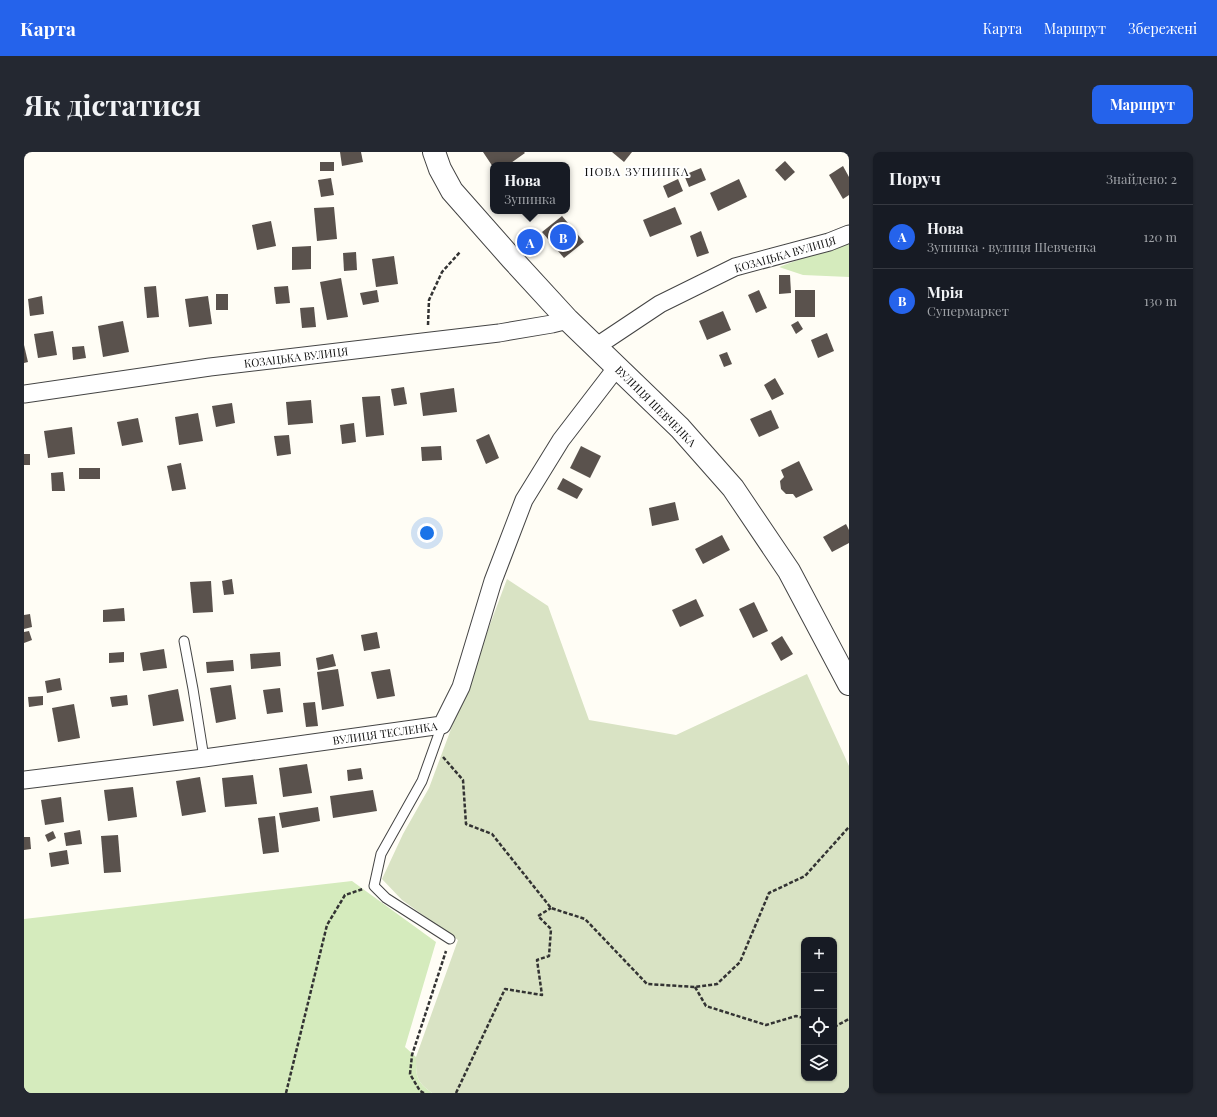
<!DOCTYPE html>
<html lang="uk">
<meta charset="utf-8">
<style>
:root{--surface:#171b24;--page:#242831;--text:#f1f3f6;--muted:#9ea1a6;--line:#363941;--accent:#2563eb}
body{margin:0;font-family:"Playfair Display",serif;background:var(--page);color:var(--text)}
.controls{position:absolute;right:12px;bottom:12px;display:grid;overflow:hidden;border-radius:8px;box-shadow:0 1px 3px #0004}
.controls button{width:36px;height:36px;display:grid;place-items:center;padding:0;border:0;border-bottom:1px solid var(--line);background:var(--surface);color:var(--text);font:20px sans-serif}
.you{position:absolute;left:403px;top:381px;width:14px;height:14px;margin:-10px;border:3px solid #fff;border-radius:50%;background:#1a73e8;box-shadow:0 0 0 6px #1a73e833}
.badge{display:grid;place-items:center;width:26px;height:26px;border-radius:50%;background:var(--accent);color:#fff;font-size:13px;font-weight:700}
.pin{position:absolute;translate:-50% -50%;border:2px solid #fff;box-shadow:0 1px 4px #0006}
.popup{position:absolute;left:466px;top:10px;width:80px;height:52px;box-sizing:border-box;display:grid;place-content:center;border-radius:8px;background:var(--surface);filter:drop-shadow(0 1px 3px #0005);font-size:13px;white-space:nowrap;color:var(--muted)}
.popup b{font-size:15px;color:var(--text)}
.popup::after{content:'';position:absolute;left:50%;top:100%;margin-left:-8px;border:8px solid transparent;border-top-color:var(--surface)}
.list{margin:0;padding:0;list-style:none}
h2{display:flex;justify-content:space-between;align-items:center;height:52px;margin:0;padding:0 16px;font-size:17px}
h2 small{font-size:13px;font-weight:400;color:var(--muted)}
.list li{display:grid;grid-template-columns:26px 1fr auto;gap:12px;align-items:center;box-sizing:border-box;height:64px;padding:0 16px;border-top:1px solid var(--line)}
.list b{display:block;font-size:15px;white-space:nowrap}
.list p{margin:0;font-size:13px;white-space:nowrap;color:var(--muted)}
.list em{font-size:13px;font-style:normal;color:var(--muted)}
.icon{flex:none;width:22px;height:22px;fill:none;stroke:currentColor;stroke-width:2;stroke-linecap:round;stroke-linejoin:round}
.map{position:relative;flex:none;width:825px;height:941px;overflow:hidden;border-radius:8px}
header{display:flex;align-items:center;gap:24px;box-sizing:border-box;height:56px;padding:0 20px;background:var(--accent);color:#fff}
header strong{font-size:19px}
nav{display:flex;gap:22px;margin-inline-start:auto;font-size:14px}
.intro{display:flex;align-items:center;justify-content:space-between;box-sizing:border-box;height:96px;padding:0 24px}
h1{margin:0;font-size:28px}
.button{padding:10px 18px;border-radius:8px;background:var(--accent);color:#fff;font-size:14px;font-weight:700}
main{display:flex;gap:24px;padding:0 24px}
aside{flex:1;background:var(--surface);border-radius:8px;box-shadow:0 1px 3px #0004}
.map>svg:first-child{display:block}
</style>
<header>
<strong>Карта</strong>
<nav><a>Карта</a><a>Маршрут</a><a>Збережені</a></nav>
</header>
<div class="intro"><h1>Як дістатися</h1><a class="button">Маршрут</a></div>
<main>
<div class="map">
<svg width="825" height="941" viewBox="0 0 825 941">
<rect width="100%" height="100%" fill="#fffdf5"/>
<!-- green -->
<g fill="#d5ebbd">
<path d="M825,89V125L779,123L755,115Z"/>
<path d="M328,729L412,790L381,895L392,905C392,925 392,929 408,941H0V767Z"/>
</g>
<!-- cemetery -->
<path fill="#d9e3c4" fill-rule="evenodd" d="M483,427L524,454L565,568L652,583L783,522L825,614V941H408C392,929 392,925 392,905L434,788L378,748L358,727L379,682L405,636ZM780,788H810V926H780Z"/>
<!-- building -->
<g fill="#5a524d">
<path d="M316,0H337L339,10L318,14Z"/>
<path d="M459,0H500L501,1L484,13H469V15Z"/>
<path d="M588,0H608L600,10Z"/>
<path d="M761,9L771,20L761,29L751,18Z"/>
<rect x="296" y="10" width="14" height="9"/>
<path d="M819,14L825,25V43L819,47L805,23Z"/>
<path d="M677,16L682,28L665,35L660,23Z"/>
<path d="M307,26L310,43L297,45L294,28Z"/>
<path d="M654,27L659,39L644,46L639,34Z"/>
<path d="M715,27L723,45L694,59L686,41Z"/>
<path d="M310,55L313,87L293,89L290,56Z"/>
<path d="M651,55L658,72L626,85L619,68Z"/>
<path d="M538,64L560,90L540,106L518,80Z"/>
<path d="M247,69L252,94L233,98L228,73Z"/>
<path d="M677,79L685,101L673,105L666,84Z"/>
<path d="M287,94V117L268,118V95Z"/>
<path d="M332,100L333,118L320,119L319,101Z"/>
<path d="M370,104L374,132L352,135L348,107Z"/>
<path d="M755,123H766L767,141L755,142Z"/>
<path d="M317,126L324,165L303,168L296,130Z"/>
<path d="M132,134L135,165L123,166L120,135Z"/>
<path d="M264,134L266,151L252,152L250,135Z"/>
<path d="M353,138L355,150L339,153L336,141Z"/>
<path d="M735,138L743,156L732,161L724,143Z"/>
<rect x="771" y="138" width="20" height="27"/>
<rect x="192" y="142" width="12" height="16"/>
<path d="M18,144L20,162L6,164L4,147Z"/>
<path d="M184,144L188,172L165,175L161,147Z"/>
<path d="M290,155L292,175L278,176L276,156Z"/>
<path d="M699,159L707,178L683,188L675,169Z"/>
<path d="M99,169L105,200L79,205L74,174Z"/>
<path d="M774,169L779,177L772,182L767,173Z"/>
<path d="M29,179L33,203L14,206L10,182Z"/>
<path d="M803,181L810,199L794,206L787,188Z"/>
<path d="M0,193L4,210L0,211Z"/>
<path d="M60,194L62,206L49,208L48,195Z"/>
<path d="M703,200L708,212L700,215L695,203Z"/>
<path d="M751,226L760,242L748,248L740,233Z"/>
<path d="M380,235L383,252L370,254L367,237Z"/>
<path d="M430,236L433,260L399,264L396,241Z"/>
<path d="M356,244L360,283L342,285L338,245Z"/>
<path d="M287,248L289,271L264,273L262,250Z"/>
<path d="M208,251L211,271L192,275L188,254Z"/>
<path d="M747,258L755,276L735,285L726,267Z"/>
<path d="M174,261L179,289L155,293L151,265Z"/>
<path d="M114,266L119,290L98,294L93,270Z"/>
<path d="M330,271L332,290L318,292L316,273Z"/>
<path d="M48,275L51,302L24,306L20,279Z"/>
<path d="M465,282L475,306L462,312L452,288Z"/>
<path d="M265,283L267,302L253,304L250,284Z"/>
<path d="M417,294L418,308L398,309L397,295Z"/>
<path d="M557,294L577,304L566,326L546,316Z"/>
<rect x="0" y="302" width="6" height="11"/>
<path d="M775,309L789,338L772,346L769,342H762L757,337L756,329L760,325L757,318Z"/>
<path d="M157,311L162,337L148,339L143,314Z"/>
<rect x="55" y="316" width="21" height="11"/>
<path d="M39,320L41,339H28L27,321Z"/>
<path d="M539,326L559,337L553,347L533,337Z"/>
<path d="M651,350L655,368L628,374L625,356Z"/>
<path d="M822,372L825,378V391L808,400L799,385Z"/>
<path d="M698,383L706,398L679,412L671,397Z"/>
<path d="M208,427L210,442L200,443L198,429Z"/>
<path d="M187,429L189,460L169,461L166,430Z"/>
<path d="M672,447L680,464L656,475L648,458Z"/>
<path d="M730,450L744,479L729,486L715,457Z"/>
<path d="M100,456L101,469L79,470V458Z"/>
<path d="M6,462L8,475L0,477V463Z"/>
<path d="M5,479L8,488L0,491V480Z"/>
<path d="M353,480L356,496L340,499L337,483Z"/>
<path d="M758,484L769,502L757,509L747,491Z"/>
<path d="M140,497L143,516L119,519L116,501Z"/>
<path d="M100,500V510L85,511V501Z"/>
<path d="M256,500L257,514L227,517L226,502Z"/>
<path d="M309,502L312,514L294,518L292,506Z"/>
<path d="M209,508L210,519L183,521L182,510Z"/>
<path d="M314,517L320,554L298,558L293,520Z"/>
<path d="M366,517L371,544L353,547L347,520Z"/>
<path d="M36,526L38,538L23,541L21,529Z"/>
<path d="M207,533L212,567L192,571L186,536Z"/>
<path d="M256,536L259,560L243,562L239,538Z"/>
<path d="M154,537L160,569L129,574L124,543Z"/>
<path d="M103,543L104,553L88,555L86,545Z"/>
<path d="M19,544V553L5,555L4,545Z"/>
<path d="M291,550L294,574L282,575L279,551Z"/>
<path d="M50,552L56,586L34,590L28,556Z"/>
<path d="M283,612L288,641L259,645L255,616Z"/>
<path d="M337,616L339,627L324,629L323,618Z"/>
<path d="M229,623L233,652L201,655L198,626Z"/>
<path d="M176,625L182,660L158,664L152,629Z"/>
<path d="M109,635L113,665L84,669L80,638Z"/>
<path d="M349,638L353,659L309,666L306,644Z"/>
<path d="M37,645L40,670L21,673L17,648Z"/>
<path d="M294,655L296,669L258,676L255,661Z"/>
<path d="M251,664L255,700L239,702L234,666Z"/>
<path d="M56,678L58,692L42,694L40,681Z"/>
<path d="M29,679L32,686L24,690L21,683Z"/>
<path d="M94,683L97,720L80,721L77,684Z"/>
<path d="M0,685H6L7,697L0,698Z"/>
<path d="M43,698L45,712L27,715L25,701Z"/>
</g>
<g fill="none" stroke-linecap="round" stroke-linejoin="round">
<defs>
<g id="service">
<path d="M160,489L169,537L180,606"/>
<path d="M418,573L398,629L357,702L350,734L362,746L426,787"/>
</g>
<g id="minor">
<path d="M573,194L636,152L711,115L805,90L825,82"/>
<path d="M0,242L186,215L475,181L528,172L544,168"/>
<path d="M0,628L180,606L418,573L437,535L469,429L500,348L537,288L593,215"/>
</g>
<path id="tertiary" d="M410,0L416,17L428,39L488,107L544,168L656,276L709,336L765,419L825,532"/>
</defs>
<!-- service casing -->
<use href="#service" stroke="#444" stroke-width="11"/>
<!-- minor casing -->
<use href="#minor" stroke="#444" stroke-width="19"/>
<!-- tertiary casing -->
<use href="#tertiary" stroke="#444" stroke-width="24"/>
<!-- path -->
<g stroke="#333" stroke-width="2.5" stroke-dasharray="4 2" stroke-linecap="butt">
<path d="M404,173L405,148L418,120L436,100"/>
<path d="M419,605L439,628L442,672L468,682L527,756L561,767L623,832L671,835L693,832L716,810L745,741L781,724L825,675"/>
<path d="M671,835L682,854L742,873L772,864L780,866"/>
<path d="M810,875L825,867"/>
<path d="M262,941L303,773L321,743L339,737"/>
<path d="M400,941L396,939L386,922L388,903L422,799"/>
<path d="M432,941L481,837L518,843L513,808L525,804L527,777L514,764L527,756"/>
</g>
<!-- service -->
<use href="#service" stroke="#fff" stroke-width="9"/>
<!-- minor -->
<use href="#minor" stroke="#fff" stroke-width="17"/>
<!-- tertiary -->
<use href="#tertiary" stroke="#fff" stroke-width="22"/>
</g>
<g text-anchor="middle" dominant-baseline="central" stroke-width="4" stroke-linejoin="round" paint-order="stroke">
<!-- street labels -->
<g font-size="11" fill="#111" stroke="#fff">
<text transform="translate(761 102) rotate(-16)">КОЗАЦЬКА ВУЛИЦЯ</text>
<text transform="translate(272 205) rotate(-7)">КОЗАЦЬКА ВУЛИЦЯ</text>
<text transform="translate(632 254) rotate(45)">ВУЛИЦЯ ШЕВЧЕНКА</text>
<text transform="translate(361 581) rotate(-8)">ВУЛИЦЯ ТЕСЛЕНКА</text>
</g>
<!-- neighbourhood labels -->
<g font-size="12" letter-spacing="1" fill="#111" stroke="#fff">
<text x="613" y="19">НОВА ЗУПИНКА</text>
</g>
</g>
</svg>
<div class="controls">
<button>+</button>
<button>−</button>
<button><svg class="icon" aria-label="locate" viewBox="0 0 24 24"><circle cx="12" cy="12" r="6"/><path d="M12 2v4M12 18v4M2 12h4M18 12h4"/></svg></button>
<button><svg class="icon" aria-label="layers" viewBox="0 0 24 24"><path d="M12 4l9 5-9 5-9-5zM3 14l9 5 9-5"/></svg></button>
</div>
<div class="you"></div>
<div class="pin badge" style="left:506px;top:90px">A</div>
<div class="popup"><b>Нова</b>Зупинка</div>
<div class="pin badge" style="left:539px;top:85px">B</div>
</div>
<aside>
<h2>Поруч<small>Знайдено: 2</small></h2>
<ul class="list">
<li><span class="badge">A</span><div><b>Нова</b><p>Зупинка · вулиця Шевченка</p></div><em>120 m</em></li>
<li><span class="badge">B</span><div><b>Мрія</b><p>Супермаркет</p></div><em>130 m</em></li>
</ul>
</aside>
</main>
